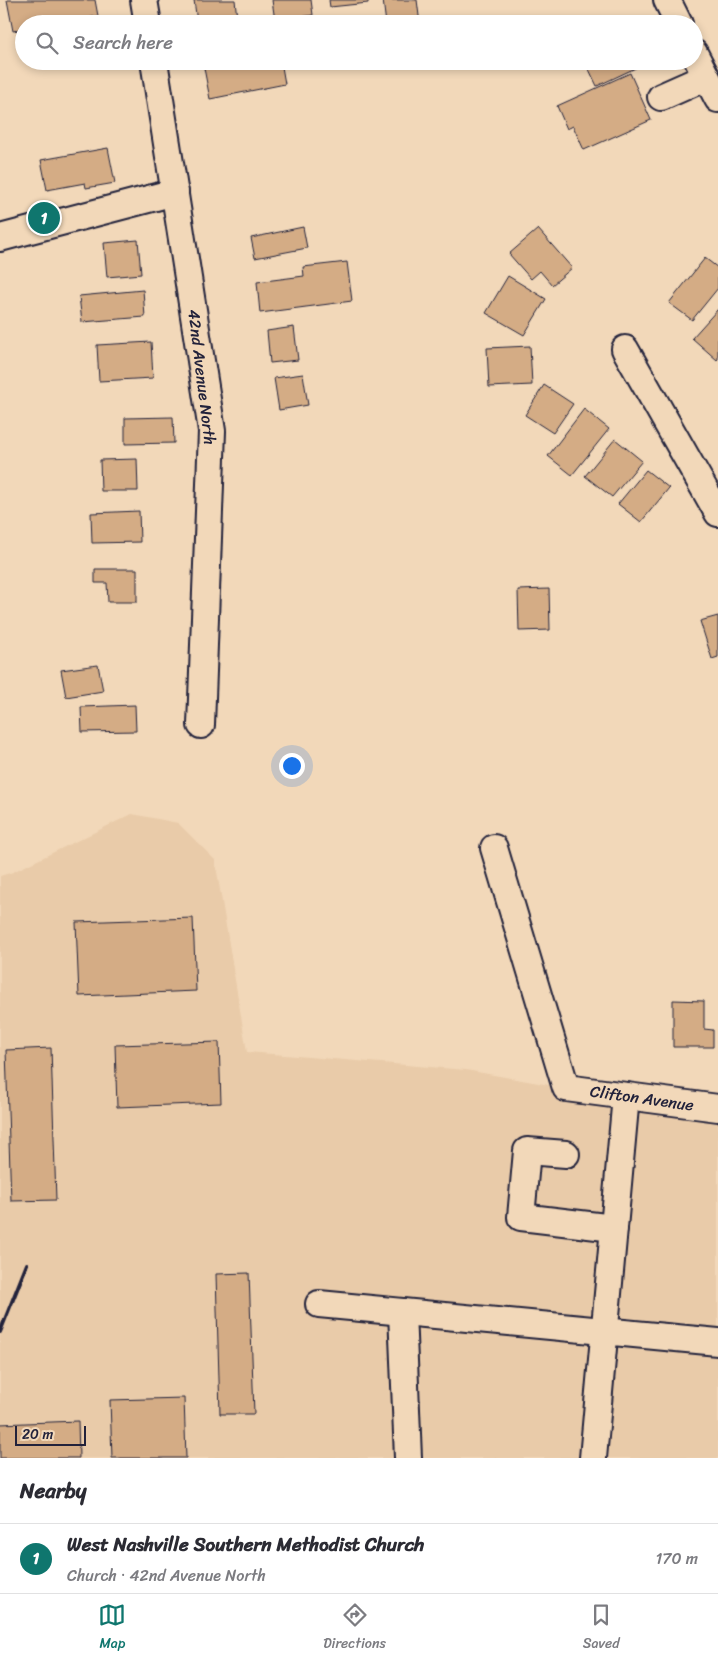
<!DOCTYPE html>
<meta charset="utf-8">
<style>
:root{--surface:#fff;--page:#f7f7f7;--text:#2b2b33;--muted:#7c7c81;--line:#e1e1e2;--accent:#0f766e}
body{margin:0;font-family:Sriracha,sans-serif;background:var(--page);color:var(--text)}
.scale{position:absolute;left:15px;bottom:12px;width:71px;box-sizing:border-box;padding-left:5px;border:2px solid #22223b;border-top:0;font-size:14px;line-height:18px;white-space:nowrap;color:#22223b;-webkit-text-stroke:4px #f2d8b9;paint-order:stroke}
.you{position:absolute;left:291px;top:765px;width:18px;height:18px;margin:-12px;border:4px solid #fff;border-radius:50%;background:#1a73e8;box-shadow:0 0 0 8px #1a73e833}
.badge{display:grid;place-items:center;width:32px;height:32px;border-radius:50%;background:var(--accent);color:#fff;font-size:16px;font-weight:700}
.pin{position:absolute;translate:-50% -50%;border:2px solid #fff;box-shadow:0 1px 5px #0006}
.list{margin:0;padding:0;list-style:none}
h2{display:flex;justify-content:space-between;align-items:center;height:65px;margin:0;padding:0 20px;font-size:21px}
h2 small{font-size:16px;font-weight:400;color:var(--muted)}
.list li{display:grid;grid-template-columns:32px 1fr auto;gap:15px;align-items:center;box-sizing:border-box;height:70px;padding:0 20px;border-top:1px solid var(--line)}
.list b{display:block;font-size:19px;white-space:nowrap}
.list p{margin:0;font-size:16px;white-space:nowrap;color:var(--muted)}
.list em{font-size:16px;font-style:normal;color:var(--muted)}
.icon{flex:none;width:28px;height:28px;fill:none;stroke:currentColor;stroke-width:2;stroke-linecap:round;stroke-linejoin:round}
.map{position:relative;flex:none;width:718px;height:1458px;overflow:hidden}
.search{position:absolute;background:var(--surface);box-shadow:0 2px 8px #0003;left:15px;right:15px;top:15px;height:55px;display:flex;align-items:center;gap:12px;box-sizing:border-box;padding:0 18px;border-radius:28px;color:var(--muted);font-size:19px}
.sheet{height:135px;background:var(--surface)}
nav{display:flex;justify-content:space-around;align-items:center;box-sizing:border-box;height:70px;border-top:1px solid var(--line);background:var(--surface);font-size:14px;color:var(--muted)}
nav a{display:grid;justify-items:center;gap:2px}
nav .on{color:var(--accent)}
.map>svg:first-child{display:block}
</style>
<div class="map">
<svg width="718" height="1458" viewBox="0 0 718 1458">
<rect width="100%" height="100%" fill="#f2d8b9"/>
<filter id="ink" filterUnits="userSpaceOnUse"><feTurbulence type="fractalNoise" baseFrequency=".02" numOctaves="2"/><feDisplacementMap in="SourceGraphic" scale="10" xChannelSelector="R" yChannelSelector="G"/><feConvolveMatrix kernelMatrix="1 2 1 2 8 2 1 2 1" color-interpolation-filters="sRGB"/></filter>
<g filter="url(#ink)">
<!-- built -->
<path fill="#e9cba9" d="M132,814L178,823L215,860L247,1052L466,1070L566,1088L718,1108V1458H0V876L13,872Z"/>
<!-- building -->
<g fill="#d4ac85" stroke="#22223b">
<path d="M7,0H95L98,16L54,24H24V29L13,31Z"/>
<path d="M194,0H235L237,18L197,22Z"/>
<path d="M272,0H311L313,15L275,21Z"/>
<path d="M329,0H368V3L330,7Z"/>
<path d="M383,0H417L420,24H386Z"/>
<path d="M213,61H281L285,84L210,99L203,63Z"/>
<path d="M585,61H643L644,64L597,86Z"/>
<path d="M630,73L651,120L584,150L573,126L567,129L557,106Z"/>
<path d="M108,148L115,183L86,188L85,183L47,190L41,160Z"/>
<path d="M303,227L307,248L255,258L251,238Z"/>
<path d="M538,229L572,268L552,285L540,271L531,279L509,254Z"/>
<path d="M138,240L141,274L107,277L104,243Z"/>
<path d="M705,258L718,268V288L692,320L669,303Z"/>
<path d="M347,262L352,301L260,313L257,282L304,276L303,267Z"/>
<path d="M508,276L546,299L524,335L486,313Z"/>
<path d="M143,290L145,317L82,322L79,296Z"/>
<path d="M718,309V359L717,360L692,338Z"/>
<path d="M294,327L298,360L270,363L267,331Z"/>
<path d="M151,342L153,378L99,381L97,345Z"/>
<path d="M530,346L532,385L489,387L487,348Z"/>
<path d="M303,374L308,405L279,410L274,378Z"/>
<path d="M544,385L573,404L553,433L525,415Z"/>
<path d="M584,409L609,429L572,475L548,456Z"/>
<path d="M173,417L174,443L125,444V418Z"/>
<path d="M615,439L642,461L612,497L585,476Z"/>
<path d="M137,459L138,491H101L100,460Z"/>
<path d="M646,470L669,488L641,522L618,504Z"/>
<path d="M139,511L140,542L92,543L91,513Z"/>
<path d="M95,569H137V602H108L107,583H95Z"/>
<path d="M549,589L550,630L519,631L518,590Z"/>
<path d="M718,616V657L712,659L700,621Z"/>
<path d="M98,665L103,691L66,697L61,670Z"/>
<path d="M135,705L136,731L82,732L81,707Z"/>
<path d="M193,918L196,991L79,996L76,922Z"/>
<path d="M673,1000L704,1001V1029L713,1030V1047H673Z"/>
<path d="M219,1042L221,1103L117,1107L115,1045Z"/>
<path d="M51,1048L56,1200L11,1201L6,1050Z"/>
<path d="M249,1273L254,1414H220L216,1274Z"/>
<path d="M184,1398L186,1458H112L110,1400Z"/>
<path d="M78,1421L79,1458H0V1424Z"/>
</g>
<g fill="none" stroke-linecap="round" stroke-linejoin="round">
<defs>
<g id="minor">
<path d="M144,0L148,24"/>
<path d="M667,0L679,24"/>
<path d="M694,53L718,99"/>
<path d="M154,61L212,431L201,725"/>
<path d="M661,97L706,77"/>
<path d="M0,238L175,192"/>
<path d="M625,349L718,513"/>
<path d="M494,848L566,1088L718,1108"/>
<path d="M566,1154L527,1151L521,1217L614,1228"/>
<path d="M319,1304L718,1342"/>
<path d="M402,1312L408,1458"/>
<path d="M593,1458L626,1096"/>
</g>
</defs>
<!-- minor casing -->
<use href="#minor" stroke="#22223b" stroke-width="30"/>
<!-- minor -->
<use href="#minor" stroke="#f2d8b9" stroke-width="26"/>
<!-- rail -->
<path stroke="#22223b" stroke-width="4" d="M0,1332L27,1264"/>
</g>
</g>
<g text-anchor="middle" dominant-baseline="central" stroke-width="4.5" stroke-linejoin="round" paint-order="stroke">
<!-- street labels -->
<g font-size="16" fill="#22223b" stroke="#f2d8b9">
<text transform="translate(202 377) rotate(83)">42nd Avenue North</text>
<text transform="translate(642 1098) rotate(8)">Clifton Avenue</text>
</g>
</g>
</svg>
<div class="scale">20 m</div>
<div class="you"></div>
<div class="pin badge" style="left:44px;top:218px">1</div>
<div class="search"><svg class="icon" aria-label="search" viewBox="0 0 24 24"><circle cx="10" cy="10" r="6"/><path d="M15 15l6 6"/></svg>Search here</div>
</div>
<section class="sheet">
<h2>Nearby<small></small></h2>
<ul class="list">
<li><span class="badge">1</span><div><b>West Nashville Southern Methodist Church</b><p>Church · 42nd Avenue North</p></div><em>170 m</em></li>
</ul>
</section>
<nav>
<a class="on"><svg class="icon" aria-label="map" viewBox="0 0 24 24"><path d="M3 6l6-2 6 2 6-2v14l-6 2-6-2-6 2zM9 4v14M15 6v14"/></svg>Map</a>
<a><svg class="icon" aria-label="directions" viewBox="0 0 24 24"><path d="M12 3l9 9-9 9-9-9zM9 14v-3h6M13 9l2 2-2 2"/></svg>Directions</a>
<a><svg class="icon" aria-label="saved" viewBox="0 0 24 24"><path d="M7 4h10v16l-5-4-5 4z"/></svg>Saved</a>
</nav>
